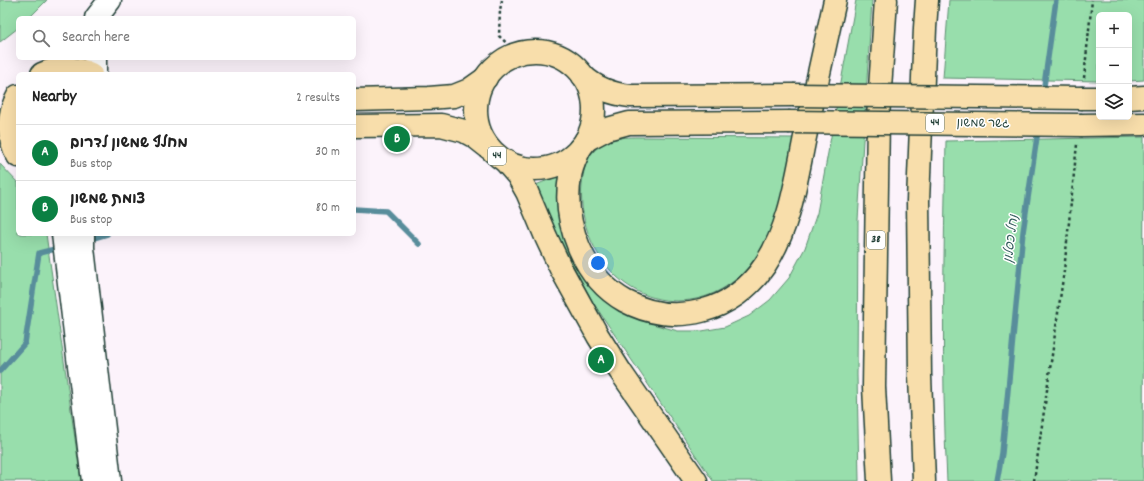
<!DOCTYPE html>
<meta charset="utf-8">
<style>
:root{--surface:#fff;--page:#f6f6f6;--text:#222;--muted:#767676;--line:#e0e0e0;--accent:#0b8043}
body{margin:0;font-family:Dekko,"Playpen Sans Hebrew",sans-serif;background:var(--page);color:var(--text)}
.controls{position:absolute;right:12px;top:12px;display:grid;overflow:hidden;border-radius:6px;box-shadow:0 4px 16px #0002}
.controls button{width:36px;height:36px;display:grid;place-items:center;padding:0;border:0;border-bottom:1px solid var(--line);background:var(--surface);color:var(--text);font:20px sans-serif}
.you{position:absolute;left:598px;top:263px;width:14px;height:14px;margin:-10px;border:3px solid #fff;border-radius:50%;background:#1a73e8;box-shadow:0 0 0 6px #1a73e833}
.badge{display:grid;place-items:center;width:26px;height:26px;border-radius:50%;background:var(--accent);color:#fff;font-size:13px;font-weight:700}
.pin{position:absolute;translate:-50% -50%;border:2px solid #fff;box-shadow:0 1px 4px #0006}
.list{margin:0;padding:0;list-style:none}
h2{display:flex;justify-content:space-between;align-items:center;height:52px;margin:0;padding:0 16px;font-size:17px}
h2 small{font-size:13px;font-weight:400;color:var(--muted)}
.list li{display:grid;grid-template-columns:26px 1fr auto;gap:12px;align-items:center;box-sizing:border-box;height:56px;padding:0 16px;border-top:1px solid var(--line)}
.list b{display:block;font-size:15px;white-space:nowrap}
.list p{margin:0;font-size:13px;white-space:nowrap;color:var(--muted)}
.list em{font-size:13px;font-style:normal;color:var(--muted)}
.icon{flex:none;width:22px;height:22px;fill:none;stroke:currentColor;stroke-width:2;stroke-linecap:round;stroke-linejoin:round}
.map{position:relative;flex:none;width:1144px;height:481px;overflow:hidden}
.search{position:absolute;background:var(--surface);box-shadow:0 4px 16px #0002;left:16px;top:16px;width:340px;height:44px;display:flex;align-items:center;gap:10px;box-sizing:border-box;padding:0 14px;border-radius:6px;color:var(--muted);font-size:15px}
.panel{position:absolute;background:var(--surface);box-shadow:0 4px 16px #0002;left:16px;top:72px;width:340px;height:164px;border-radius:6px}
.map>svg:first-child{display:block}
</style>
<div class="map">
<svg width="1144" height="481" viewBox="0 0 1144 481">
<rect width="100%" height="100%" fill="#fcf3fb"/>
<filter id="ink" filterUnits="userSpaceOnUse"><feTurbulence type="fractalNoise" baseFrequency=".025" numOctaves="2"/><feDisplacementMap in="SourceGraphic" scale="8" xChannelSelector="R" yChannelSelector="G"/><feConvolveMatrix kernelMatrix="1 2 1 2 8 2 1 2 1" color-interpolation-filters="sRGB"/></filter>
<g filter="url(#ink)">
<!-- green -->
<g fill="#98deac" stroke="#5c8e70">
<path d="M0,0H47L29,18H18V28L0,42Z"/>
<path d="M856,0H872L858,220L857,375L859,481H713L594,304L570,260L533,186L561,175L562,220L635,316L656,325L678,331H702L725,327L749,316L770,300L789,278L805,248L817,213Z"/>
<path d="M949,0H1144V80L1129,81V15H1099V81L943,78Z"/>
<path d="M638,137L796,138C786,178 780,223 756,257C742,278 720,294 696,299C628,313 576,249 582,185C583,174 585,159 594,151C607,138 621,137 638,137Z"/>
<path d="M1144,137L1143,481H947C941,368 944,255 946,141Z"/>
<path d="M0,164L18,183V234H46L81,481H0Z"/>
</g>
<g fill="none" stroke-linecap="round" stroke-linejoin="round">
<!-- stream -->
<g stroke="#598d9b" stroke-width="5.5">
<path d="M1043,93L1056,0"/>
<path d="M354,209L386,211L419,244"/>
<path d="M87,240L107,234"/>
<path d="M0,371L25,343L39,253L59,248"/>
<path d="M997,481L1002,453L1023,232L1038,130"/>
</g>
<defs>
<g id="secondary">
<path d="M96,18L110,0"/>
<path d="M95,74V58"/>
<path d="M63,234L93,481"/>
<path d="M83,234V248L110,481"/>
</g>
<g id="highway">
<circle cx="535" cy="110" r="59"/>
<path d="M42,74C58,67 75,67 91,74"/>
<path d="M583,76C597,89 612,94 630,96L793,95"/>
<path d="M18,96C7,115 7,137 18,156"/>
<path d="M1083,98H1099"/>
<path d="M1129,98L1144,97"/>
<path d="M354,100L429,98L454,96L469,90L486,78"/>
<path d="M1082,125L1144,124"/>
<path d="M354,126L441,125L464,131L475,137L489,148"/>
<path d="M586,140L607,129L629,123L788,122"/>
<path d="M580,148C576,158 571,167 570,177C562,223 584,278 625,301C675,328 734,312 765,265C790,227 796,181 805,137C815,92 825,46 835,0"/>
<path d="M505,161L518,176L527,192L546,237L561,269L598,336L620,371L696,481"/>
<path d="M879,481L874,387L878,118L886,0"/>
<path d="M924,481L920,376L918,201L925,28L927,0"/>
</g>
</defs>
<!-- secondary casing -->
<use href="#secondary" stroke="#1f3d34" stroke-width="25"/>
<!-- highway casing -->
<use href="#highway" stroke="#1f3d34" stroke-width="25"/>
<!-- path -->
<g stroke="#1f3d34" stroke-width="2.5" stroke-dasharray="3 3" stroke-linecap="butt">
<path d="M502,0L500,10L499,36L516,52L504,60"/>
<path d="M1084,78L1092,0"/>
<path d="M1034,481L1064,271L1077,144"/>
</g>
<!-- secondary -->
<use href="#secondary" stroke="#fff" stroke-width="22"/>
<!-- highway -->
<use href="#highway" stroke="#f8deab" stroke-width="22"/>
<defs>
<g id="highway-bridge">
<path d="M793,95L1083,98"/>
<path d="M788,122L1082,125"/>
</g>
</defs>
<!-- highway-bridge casing -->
<use href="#highway-bridge" stroke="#1f3d34" stroke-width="25" stroke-linecap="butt"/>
<!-- highway-bridge -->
<use href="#highway-bridge" stroke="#f8deab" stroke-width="22"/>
</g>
</g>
<g text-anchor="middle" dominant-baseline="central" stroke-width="3" stroke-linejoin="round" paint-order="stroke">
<!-- shield labels -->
<g fill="#fff" stroke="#627771" stroke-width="1">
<rect x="926" y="114" width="18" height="18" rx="3"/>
<rect x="488" y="147" width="18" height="18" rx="3"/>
<rect x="867" y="231" width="18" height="18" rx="3"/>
</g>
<g font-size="11" font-weight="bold" fill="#1f3d34">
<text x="935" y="123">44</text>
<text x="497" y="156">44</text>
<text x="876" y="240">38</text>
</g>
<!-- street labels -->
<g font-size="12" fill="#1f3d34" stroke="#fff">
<text transform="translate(983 124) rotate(1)">גשר שמשון</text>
</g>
<!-- water labels -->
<g font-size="13" font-style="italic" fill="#375e5f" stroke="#fff">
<text transform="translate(1012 239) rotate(-83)">נחל כסלון</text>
</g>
</g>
</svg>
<div class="controls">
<button>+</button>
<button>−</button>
<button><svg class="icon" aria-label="layers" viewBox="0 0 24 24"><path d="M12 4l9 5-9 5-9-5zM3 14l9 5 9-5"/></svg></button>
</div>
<div class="you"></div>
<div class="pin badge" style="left:601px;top:360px">A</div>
<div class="pin badge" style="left:397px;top:139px">B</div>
<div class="search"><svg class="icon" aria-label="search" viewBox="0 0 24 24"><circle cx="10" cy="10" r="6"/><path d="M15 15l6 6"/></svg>Search here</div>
<section class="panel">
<h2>Nearby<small>2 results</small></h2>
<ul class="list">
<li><span class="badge">A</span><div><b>מחלף שמשון לדרום</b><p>Bus stop</p></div><em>30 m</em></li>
<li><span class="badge">B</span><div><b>צומת שמשון</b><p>Bus stop</p></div><em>80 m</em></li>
</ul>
</section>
</div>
